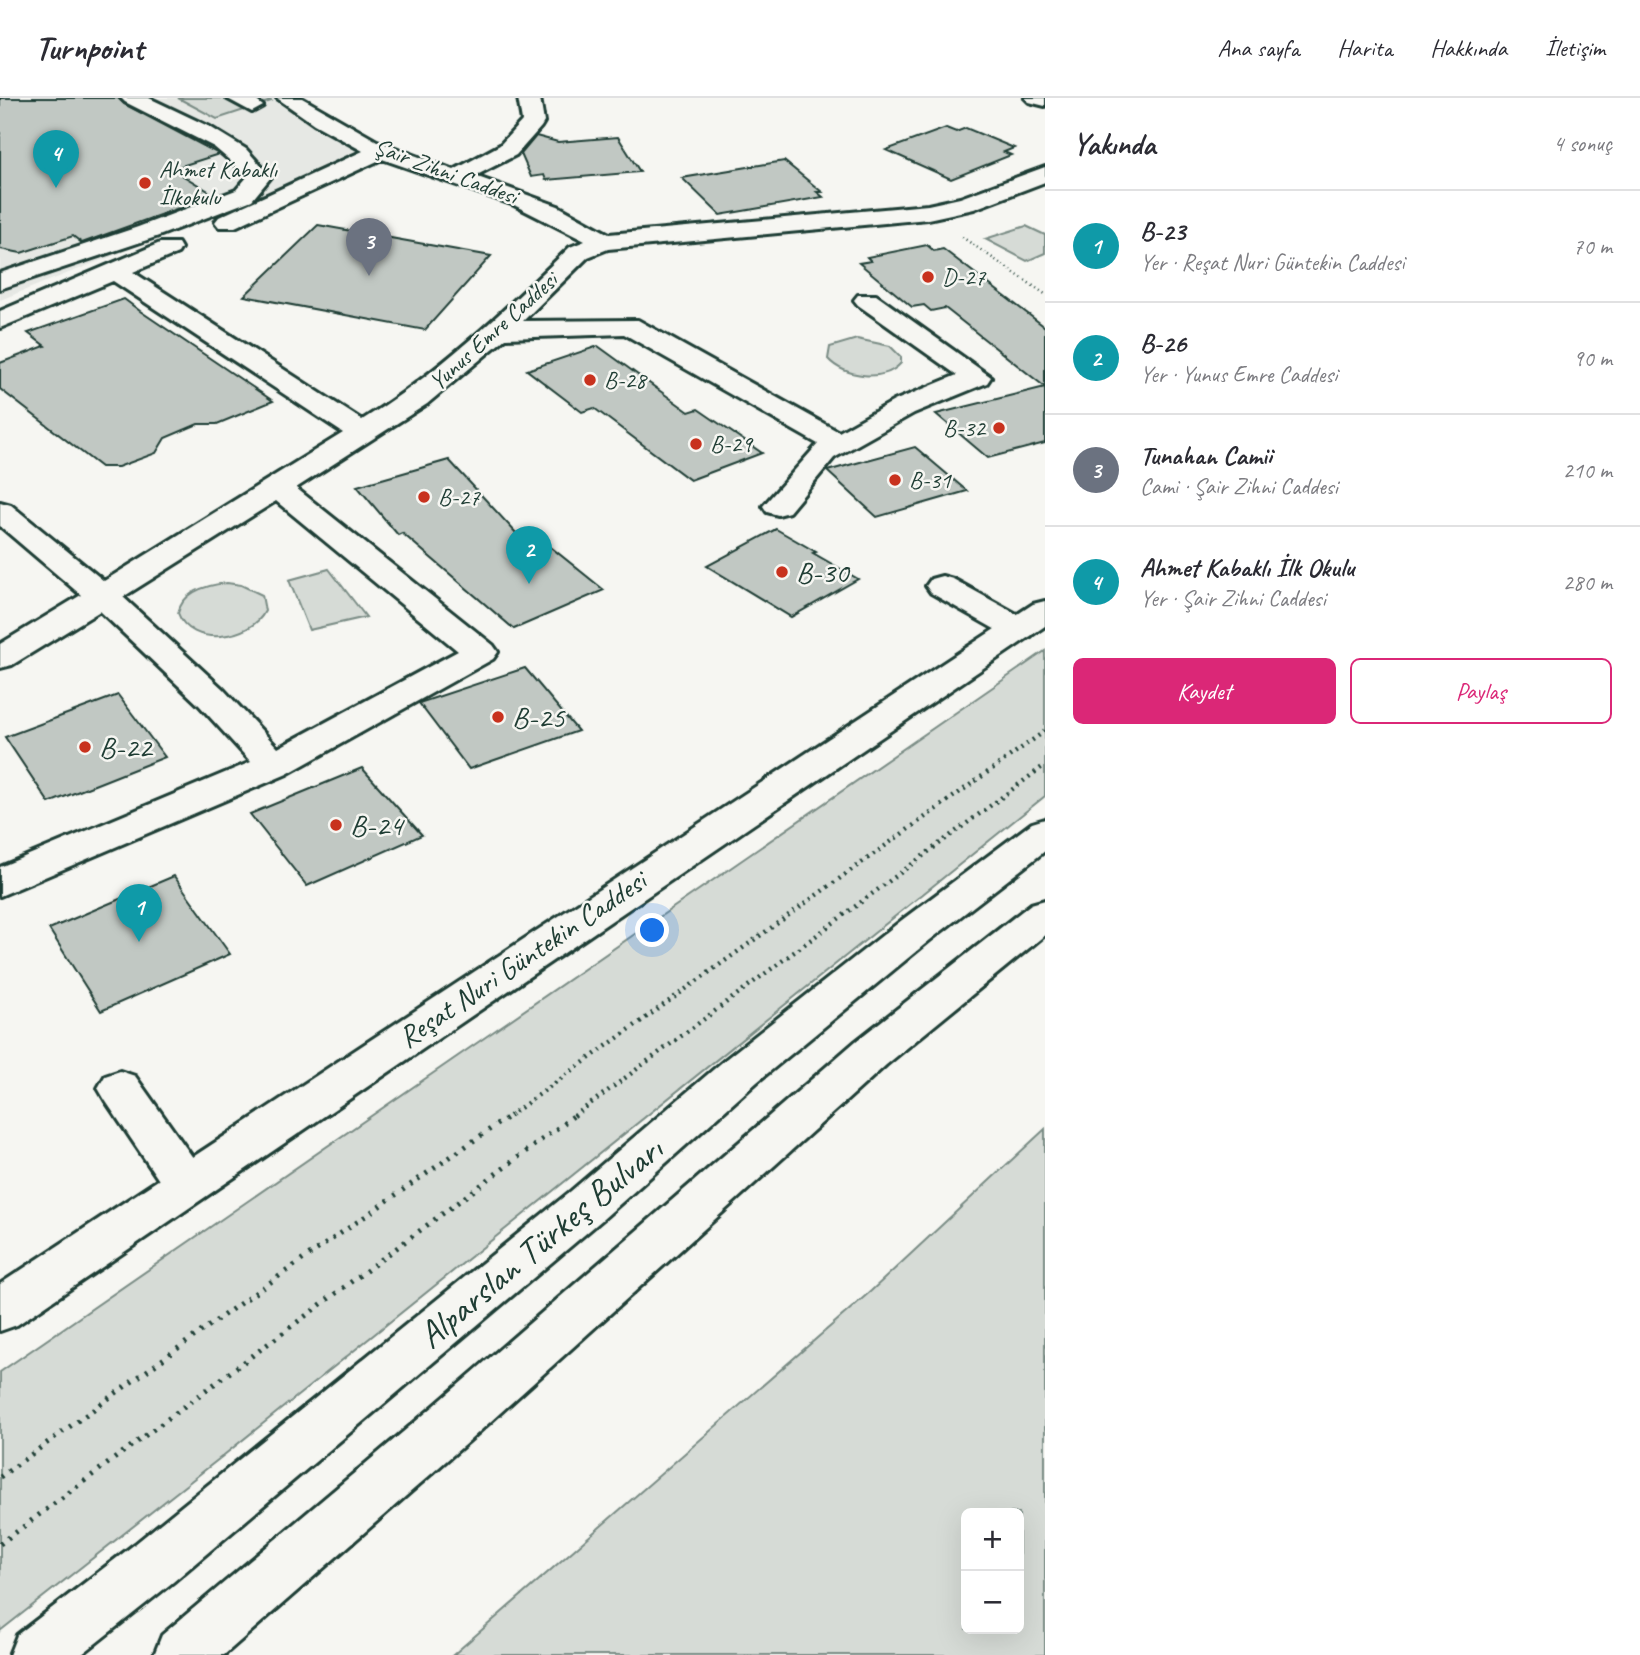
<!DOCTYPE html>
<html lang="tr">
<meta charset="utf-8">
<style>
:root{--surface:#fff;--page:#f2f2f3;--text:#2b2b33;--muted:#7c7c81;--line:#e1e1e2;--accent:#db2777}
body{margin:0;font-family:Caveat,sans-serif;background:var(--page);color:var(--text)}
.controls{position:absolute;right:21px;bottom:21px;display:grid;overflow:hidden;border-radius:10px;box-shadow:0 7px 28px #0002}
.controls button{width:63px;height:63px;display:grid;place-items:center;padding:0;border:0;border-bottom:2px solid var(--line);background:var(--surface);color:var(--text);font:35px sans-serif}
.you{position:absolute;left:653px;top:833px;width:24px;height:24px;margin:-18px;border:5px solid #fff;border-radius:50%;background:#1a73e8;box-shadow:0 0 0 10px #1a73e833}
.badge{display:grid;place-items:center;width:46px;height:46px;border-radius:50%;background:var(--accent);color:#fff;font-size:23px;font-weight:700}
.pin{position:absolute;translate:-50% -58px;filter:drop-shadow(0 2px 4px #0008)}
.pin::after{content:'';position:absolute;top:37px;width:24px;height:21px;background:inherit;clip-path:polygon(0 0,100% 0,50% 100%)}
.list{margin:0;padding:0;list-style:none}
h2{display:flex;justify-content:space-between;align-items:center;height:91px;margin:0;padding:0 28px;font-size:30px}
h2 small{font-size:23px;font-weight:400;color:var(--muted)}
.list li{display:grid;grid-template-columns:46px 1fr auto;gap:21px;align-items:center;box-sizing:border-box;height:112px;padding:0 28px;border-top:2px solid var(--line)}
.list b{display:block;font-size:26px;white-space:nowrap}
.list p{margin:0;font-size:23px;white-space:nowrap;color:var(--muted)}
.list em{font-size:23px;font-style:normal;color:var(--muted)}
.actions{display:flex;gap:14px;padding:21px 28px}
.actions a{flex:1;padding:16px 0;border:2px solid var(--accent);border-radius:10px;text-align:center;font-size:24px;color:var(--accent)}
.actions .main{background:var(--accent);color:#fff}
.map{position:relative;flex:none;width:1045px;height:1557px;overflow:hidden}
header{display:flex;align-items:center;gap:42px;box-sizing:border-box;height:98px;padding:0 35px;background:var(--surface);border-bottom:2px solid var(--line)}
header strong{font-size:33px}
nav{display:flex;gap:38px;margin-inline-start:auto;font-size:24px}
main{display:flex}
aside{flex:1;background:var(--surface)}
.map>svg:first-child{display:block}
</style>
<header>
<strong>Turnpoint</strong>
<nav><a>Ana sayfa</a><a>Harita</a><a>Hakkında</a><a>İletişim</a></nav>
</header>
<main>
<div class="map">
<svg width="1045" height="1557" viewBox="0 0 1045 1557">
<rect width="100%" height="100%" fill="#f6f6f2"/>
<filter id="ink" filterUnits="userSpaceOnUse"><feTurbulence type="fractalNoise" baseFrequency=".0143" numOctaves="2"/><feDisplacementMap in="SourceGraphic" scale="14" xChannelSelector="R" yChannelSelector="G"/><feConvolveMatrix kernelMatrix="1 2 1 2 8 2 1 2 1" color-interpolation-filters="sRGB"/></filter>
<g filter="url(#ink)">
<!-- built -->
<path fill="#e6e8e4" d="M100,0H271L361,53L217,117L0,202V29Z"/>
<!-- green -->
<g fill="#d6dbd6" stroke="#7a8c85" stroke-width="2" fill-rule="evenodd">
<path d="M178,0H265L271,3L217,21Z"/>
<path d="M1026,128L1045,137V155L1027,163L985,141Z"/>
<path d="M857,241L890,248L901,259V265C884,285 844,279 828,261L830,249Z"/>
<path d="M329,471L366,519L309,532L289,482Z"/>
<path d="M227,485L241,487L262,497L265,513C251,542 190,550 178,515C183,493 206,487 227,485Z"/>
<path d="M1045,553V698L224,1357L0,1533V1274Z"/>
<path d="M1045,1031V1557H453L871,1193ZM966,1415H1019V1531H966Z"/>
</g>
<!-- building -->
<g fill="#c1c8c3" stroke="#1f3d34" stroke-width="2">
<path d="M0,0H118L124,6L219,56L172,71L215,97L82,145L73,138L21,155L0,151Z"/>
<path d="M946,30L956,34L966,30L1014,50L1004,54L1011,57L951,81L886,52Z"/>
<path d="M536,38L558,44L618,39L640,74L546,82L544,77L531,79L521,56Z"/>
<path d="M784,63L822,94H817L823,99L720,117L682,80Z"/>
<path d="M318,127L491,158L425,232L244,198Z"/>
<path d="M927,147L934,153L943,151L1045,229V289L945,210L931,213L924,207L912,209L859,165L871,163L867,159Z"/>
<path d="M124,201L140,213L273,303L217,326H198L165,340L156,355L118,369H101L0,291V265L45,248L28,235Z"/>
<path d="M598,248L689,314L698,311L762,355L690,382L594,310L582,314L527,272Z"/>
<path d="M1045,289V345L988,360L936,316Z"/>
<path d="M915,349L967,393L877,419L827,373Z"/>
<path d="M449,362L529,449L543,443L604,492L514,531L402,435L398,437L357,388Z"/>
<path d="M776,431L816,454L813,455L858,481L791,519L707,468Z"/>
<path d="M525,570L578,633L469,671L419,605Z"/>
<path d="M118,597L165,659L49,705L5,639Z"/>
<path d="M362,670L422,737L307,788L250,716Z"/>
<path d="M174,778L230,856L101,913L49,831Z"/>
</g>
<g fill="none" stroke-linecap="round" stroke-linejoin="round">
<defs>
<g id="minor">
<path d="M121,0H149L210,29L246,51L271,79L252,102L156,139L0,191V175L138,129L236,92L248,78L214,49L125,4Z"/>
<path d="M226,0H253L263,8L252,14Z"/>
<path d="M277,0H302L377,43L454,72L500,47L522,23L518,0H540L544,24L541,29L516,57L475,78L558,108L609,136L928,107L960,100L1045,69V84L974,111L928,121L608,151L588,159L523,223L638,222L839,334L894,303L957,277L858,207L854,202L858,197H876L991,279L987,285L914,315L834,360L789,414L778,417L767,414L763,408L818,346L624,236L506,240L427,306L296,390L493,547L498,554L493,561L287,676L0,798V769L251,664L199,607L100,513L12,567L0,570V546L81,497L0,428V404L11,407L104,483L343,335L113,183L0,230V213L160,145H178L181,150L178,155L133,174L362,322C440,274 505,212 570,149L585,143L514,107L382,61L235,129H219L215,124L219,119L363,53L314,26ZM276,403L458,553L278,650L223,591L123,499Z"/>
<path d="M1025,0H1045V8L1029,4Z"/>
<path d="M942,478L953,481L1031,524L1035,531L1031,538L1019,541L1007,538L931,495L926,488L931,481Z"/>
<path d="M120,973L135,978L203,1074L210,1087L203,1100L187,1106L171,1100L105,1002L98,990L105,978Z"/>
</g>
<g id="major">
<path d="M1045,503V528L17,1227L0,1233V1186L1033,506Z"/>
<path d="M1045,721V753L930,842L757,984L603,1121L173,1484L81,1557H9L17,1537L135,1446L571,1093L727,960L902,822L1032,725Z"/>
<path d="M1045,802V837L886,967L470,1342L224,1557H154L162,1537L434,1308L856,943L1031,806Z"/>
</g>
</defs>
<!-- minor casing -->
<use href="#minor" stroke="#1f3d34" stroke-width="6"/>
<!-- major casing -->
<use href="#major" stroke="#1f3d34" stroke-width="6"/>
<!-- path-far2 -->
<path stroke="#1f3d34" stroke-width="2.5" stroke-dasharray="1 3.5" stroke-linecap="butt" d="M962,139L1045,196"/>
<!-- path-far1 -->
<g stroke="#1f3d34" stroke-width="4.5" stroke-dasharray="2 5" stroke-linecap="butt">
<path d="M509,1018L1045,633"/>
<path d="M574,1018L1045,667"/>
</g>
<!-- path -->
<g stroke="#1f3d34" stroke-width="5" stroke-dasharray="2.5 7" stroke-linecap="butt">
<path d="M0,1379L242,1204L512,1016"/>
<path d="M0,1446L576,1016"/>
</g>
<!-- minor -->
<use href="#minor" fill="#f6f6f2" fill-rule="evenodd"/>
<!-- major -->
<use href="#major" fill="#f6f6f2" fill-rule="evenodd"/>
</g>
</g>
<!-- markers -->
<g fill="#c8321e" stroke="#f6f6f2" stroke-width="2.5">
<circle cx="145" cy="85" r="7"/>
<circle cx="928" cy="179" r="7"/>
<circle cx="590" cy="282" r="7"/>
<circle cx="999" cy="330" r="7"/>
<circle cx="696" cy="346" r="7"/>
<circle cx="895" cy="382" r="7"/>
<circle cx="424" cy="399" r="7"/>
<circle cx="782" cy="474" r="7"/>
<circle cx="498" cy="619" r="7"/>
<circle cx="85" cy="649" r="7"/>
<circle cx="336" cy="727" r="7"/>
</g>
<g text-anchor="middle" dominant-baseline="central" stroke-width="5" stroke-linejoin="round" paint-order="stroke">
<!-- far-poi labels -->
<g font-size="24" fill="#1f3d34" stroke="#f6f6f2" text-anchor="start">
<text x="159" y="71">Ahmet Kabaklı<tspan x="159" dy="28">İlkokulu</tspan></text>
<text x="942" y="179">D-27</text>
<text x="604" y="282">B-28</text>
<text x="985" y="330" text-anchor="end">B-32</text>
<text x="710" y="346">B-29</text>
<text x="909" y="382">B-31</text>
<text x="438" y="399">B-27</text>
</g>
<!-- far-street labels -->
<g font-size="24" fill="#1f3d34" stroke="#f6f6f2">
<text transform="translate(446 73) rotate(20)">Şair Zihni Caddesi</text>
<text transform="translate(493 233) rotate(-42)">Yunus Emre Caddesi</text>
</g>
<!-- poi labels -->
<g font-size="30" fill="#1f3d34" stroke="#f6f6f2" text-anchor="start">
<text x="796" y="474">B-30</text>
<text x="512" y="619">B-25</text>
<text x="99" y="649">B-22</text>
<text x="350" y="727">B-24</text>
</g>
<!-- street labels -->
<g font-size="30" fill="#1f3d34" stroke="#f6f6f2">
<text transform="translate(522 861) rotate(-34)">Reşat Nuri Güntekin Caddesi</text>
</g>
<!-- near-street labels -->
<g font-size="37" fill="#1f3d34" stroke="#f6f6f2">
<text transform="translate(540 1144) rotate(-40)">Alparslan Türkeş Bulvarı</text>
</g>
</g>
</svg>
<div class="controls">
<button>+</button>
<button>−</button>
</div>
<div class="you"></div>
<div class="pin badge" style="left:139px;top:844px;background:#0f9aa8">1</div>
<div class="pin badge" style="left:529px;top:486px;background:#0f9aa8">2</div>
<div class="pin badge" style="left:369px;top:178px;background:#6b7280">3</div>
<div class="pin badge" style="left:56px;top:90px;background:#0f9aa8">4</div>
</div>
<aside>
<h2>Yakında<small>4 sonuç</small></h2>
<ul class="list">
<li><span class="badge" style="background:#0f9aa8">1</span><div><b>B-23</b><p>Yer · Reşat Nuri Güntekin Caddesi</p></div><em>70 m</em></li>
<li><span class="badge" style="background:#0f9aa8">2</span><div><b>B-26</b><p>Yer · Yunus Emre Caddesi</p></div><em>90 m</em></li>
<li><span class="badge" style="background:#6b7280">3</span><div><b>Tunahan Camii</b><p>Cami · Şair Zihni Caddesi</p></div><em>210 m</em></li>
<li><span class="badge" style="background:#0f9aa8">4</span><div><b>Ahmet Kabaklı İlk Okulu</b><p>Yer · Şair Zihni Caddesi</p></div><em>280 m</em></li>
</ul>
<div class="actions"><a class="main">Kaydet</a><a>Paylaş</a></div>
</aside>
</main>
